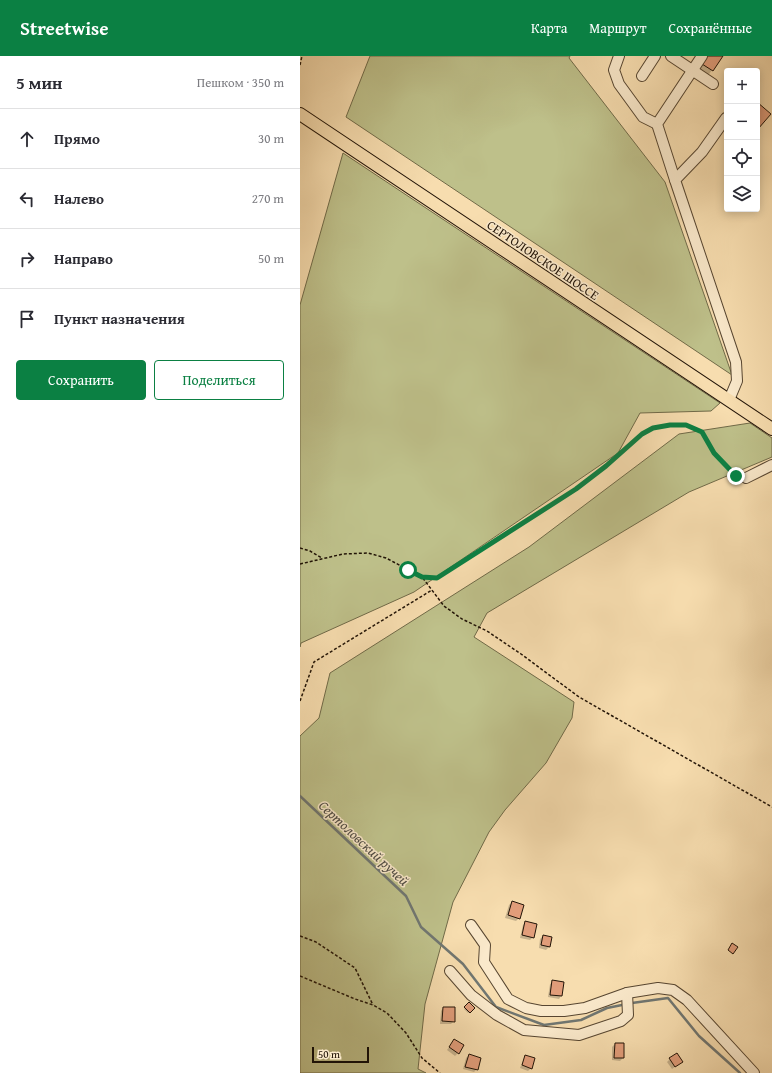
<!DOCTYPE html>
<html lang="ru">
<meta charset="utf-8">
<style>
:root{--surface:#fff;--page:#f2f2f3;--text:#2b2b33;--muted:#7c7c81;--line:#e1e1e2;--accent:#0b8043}
body{margin:0;font-family:"Gentium Book Plus",serif;background:var(--page);color:var(--text)}
.controls{position:absolute;right:12px;top:12px;display:grid;overflow:hidden;border-radius:4px;box-shadow:0 2px 10px #0003}
.controls button{width:36px;height:36px;display:grid;place-items:center;padding:0;border:0;border-bottom:1px solid var(--line);background:var(--surface);color:var(--text);font:20px sans-serif}
.scale{position:absolute;left:12px;bottom:10px;width:57px;box-sizing:border-box;padding-left:4px;border:2px solid #221407;border-top:0;font-size:11px;line-height:14px;white-space:nowrap;color:#221407;-webkit-text-stroke:3px #fae9cb;paint-order:stroke}
.stop{position:absolute;width:12px;height:12px;margin:-9px;border:3px solid #0b8043;border-radius:50%;background:#fff}
.stop.end{background:#0b8043;border-color:#fff;box-shadow:0 1px 4px #0008}
.list{margin:0;padding:0;list-style:none}
h2{display:flex;justify-content:space-between;align-items:center;height:52px;margin:0;padding:0 16px;font-size:17px}
h2 small{font-size:13px;font-weight:400;color:var(--muted)}
.list li{display:grid;grid-template-columns:26px 1fr auto;gap:12px;align-items:center;box-sizing:border-box;height:60px;padding:0 16px;border-top:1px solid var(--line)}
.list b{display:block;font-size:15px;white-space:nowrap}
.list em{font-size:13px;font-style:normal;color:var(--muted)}
.actions{display:flex;gap:8px;padding:12px 16px}
.actions a{flex:1;padding:9px 0;border:1px solid var(--accent);border-radius:4px;text-align:center;font-size:14px;color:var(--accent)}
.actions .main{background:var(--accent);color:#fff}
.icon{flex:none;width:22px;height:22px;fill:none;stroke:currentColor;stroke-width:2;stroke-linecap:round;stroke-linejoin:round}
.map{position:relative;flex:none;width:472px;height:1017px;overflow:hidden}
header{display:flex;align-items:center;gap:24px;box-sizing:border-box;height:56px;padding:0 20px;background:var(--accent);color:#fff}
header strong{font-size:19px}
nav{display:flex;gap:22px;margin-inline-start:auto;font-size:14px}
main{display:flex}
aside{flex:1;background:var(--surface)}
.map>svg:first-child{display:block}
</style>
<header>
<strong>Streetwise</strong>
<nav><a>Карта</a><a>Маршрут</a><a>Сохранённые</a></nav>
</header>
<main>
<aside>
<h2>5 мин<small>Пешком · 350 m</small></h2>
<ul class="list">
<li><svg class="icon" aria-label="ahead" viewBox="0 0 24 24"><path d="M12 20V5M6 11l6-6 6 6"/></svg><div><b>Прямо</b></div><em>30 m</em></li>
<li><svg class="icon" aria-label="left" viewBox="0 0 24 24"><path d="M17 20v-9H6M10 6l-5 5 5 5"/></svg><div><b>Налево</b></div><em>270 m</em></li>
<li><svg class="icon" aria-label="right" viewBox="0 0 24 24"><path d="M7 20v-9h11M14 6l5 5-5 5"/></svg><div><b>Направо</b></div><em>50 m</em></li>
<li><svg class="icon" aria-label="arrive" viewBox="0 0 24 24"><path d="M6 21V4h12l-3 4 3 4H6"/></svg><div><b>Пункт назначения</b></div></li>
</ul>
<div class="actions"><a class="main">Сохранить</a><a>Поделиться</a></div>
</aside>
<div class="map">
<svg width="472" height="1017" viewBox="0 0 472 1017">
<rect width="100%" height="100%" fill="#f7ddaf"/>
<filter id="stains"><feTurbulence type="fractalNoise" baseFrequency=".005" numOctaves="4"/><feColorMatrix values="0 0 0 0 .2 0 0 0 0 .09 0 0 0 0 .02 0 0 0 .5 -.17"/></filter>
<radialGradient id="worn" r=".72"><stop offset=".6" stop-color="#630" stop-opacity="0"/><stop offset="1" stop-color="#630" stop-opacity=".3"/></radialGradient>
<!-- green -->
<g fill="#bec08a" stroke="#706a48">
<path d="M70,0H270L269,2L365,126L432,319L46,61Z"/>
<path d="M43,97L420,347L411,355L340,357L318,397L114,536L1,587L0,591V249Z"/>
<path d="M450,367L472,382V401L389,436L187,557L174,581L274,646L272,662L246,707L205,754L189,776L153,846L125,948L118,1013L126,1017H0V680L19,662L30,617L229,491L379,378Z"/>
</g>
<!-- shadow -->
<g fill="#0003">
<path d="M406,0H422L407,21L396,14Z"/>
<path d="M457,48L470,58L457,73Z"/>
<path d="M212,846L219,862L216,865L205,862L209,849Z"/>
<path d="M226,866L233,881L230,884L220,882L223,869Z"/>
<path d="M243,880L251,882L249,891L246,894L239,892L240,883Z"/>
<path d="M253,926L261,940L259,943L248,941L250,928Z"/>
<path d="M169,948L174,952L168,957L164,953Z"/>
<path d="M143,952L154,965L151,968H140L141,955Z"/>
<path d="M154,984L158,997L155,1000L147,994Z"/>
<path d="M315,988L323,1002L320,1005L312,1004V991Z"/>
<path d="M169,999L177,1013L174,1016L163,1013L166,1002Z"/>
<path d="M225,1000L231,1012L228,1015L220,1012Z"/>
<path d="M370,1003L382,1006L372,1013L367,1006Z"/>
</g>
<g fill="none" stroke-linecap="round" stroke-linejoin="round">
<!-- stream -->
<g stroke="#707671" stroke-width="2.5">
<path d="M0,740L106,840L121,871L163,908L196,951L244,969L281,964L307,952L322,949"/>
<path d="M332,947L368,942L399,980L440,1017"/>
</g>
</g>
<!-- building -->
<g fill="#e19d7a" stroke="#221407">
<path d="M407,0H423L413,15L402,8Z"/>
<path d="M457,46L471,58L458,73L457,62L459,59L457,58Z"/>
<path d="M212,845L224,849L220,863L208,859Z"/>
<path d="M225,865L237,868L234,882L222,879Z"/>
<path d="M243,879L252,881L250,891L241,889Z"/>
<path d="M432,887L438,891L433,898L428,894Z"/>
<path d="M252,924L264,926L262,940L250,939Z"/>
<path d="M169,946L175,952L170,957L164,951Z"/>
<path d="M143,951H155V966L142,965Z"/>
<path d="M154,983L164,989L159,998L149,991Z"/>
<path d="M315,987H324V1002H314Z"/>
<path d="M377,997L383,1006L375,1011L369,1002Z"/>
<path d="M169,998L181,1002L178,1014L165,1011Z"/>
<path d="M225,999L235,1002L232,1013L222,1009Z"/>
</g>
<g fill="none" stroke-linecap="round" stroke-linejoin="round">
<defs>
<g id="minor">
<path d="M319,0L314,14L319,28L343,61L357,68"/>
<path d="M371,0L413,28"/>
<path d="M342,20L355,0"/>
<path d="M426,62L402,96L375,124L436,306L437,325L429,344"/>
<path d="M375,124L357,68L402,0"/>
<path d="M446,422L472,409"/>
<path d="M171,869L185,889L184,906L208,943L226,952L241,955H264L285,952L327,937L358,932L373,934L387,944L454,1017"/>
<path d="M150,915L171,939L197,959L224,974L279,979L321,965L328,959L327,937"/>
</g>
<path id="major" d="M0,58L472,373"/>
</defs>
<!-- minor casing -->
<use href="#minor" stroke="#574631" stroke-width="12"/>
<!-- major casing -->
<use href="#major" stroke="#221407" stroke-width="14"/>
<!-- path -->
<g stroke="#221407" stroke-width="1.5" stroke-dasharray="3 2" stroke-linecap="butt">
<path d="M0,9L2,0"/>
<path d="M0,492L10,495L22,502"/>
<path d="M0,508L43,498L68,497L86,502L122,521L144,550L162,563L187,575L221,598L279,641L472,751"/>
<path d="M122,521L137,522L160,508L276,433L306,410L341,378L353,373L370,369H386L402,376L414,397L437,420"/>
<path d="M0,645L14,606L132,534"/>
<path d="M0,880L16,886L55,912L73,949"/>
<path d="M0,920L55,943L73,949L87,957L106,977L122,1002L140,1017"/>
</g>
<!-- minor -->
<use href="#minor" stroke="#fae9cb" stroke-width="10"/>
<!-- major -->
<use href="#major" stroke="#f7ddaf" stroke-width="12"/>
</g>
<g fill="none" stroke-linecap="round" stroke-linejoin="round">
<!-- route -->
<path stroke="#0b8043" stroke-width="5" d="M108,514L122,521L137,522L276,433L306,410L342,378L353,372L370,369H386L402,376L414,397L436,420"/>
</g>
<g text-anchor="middle" dominant-baseline="central" stroke-width="3" stroke-linejoin="round" paint-order="stroke">
<!-- street labels -->
<g font-size="13" fill="#221407" stroke="#fae9cb">
<text transform="translate(243 204) rotate(34)">СЕРТОЛОВСКОЕ ШОССЕ</text>
</g>
<!-- water labels -->
<g font-size="14" font-style="italic" fill="#504d45" stroke="#fae9cb">
<text transform="translate(64 787) rotate(43)">Сертоловский ручей</text>
</g>
</g>
<rect width="100%" height="100%" filter="url(#stains)"/>
<rect width="100%" height="100%" fill="url(#worn)"/>
</svg>
<div class="controls">
<button>+</button>
<button>−</button>
<button><svg class="icon" aria-label="locate" viewBox="0 0 24 24"><circle cx="12" cy="12" r="6"/><path d="M12 2v4M12 18v4M2 12h4M18 12h4"/></svg></button>
<button><svg class="icon" aria-label="layers" viewBox="0 0 24 24"><path d="M12 4l9 5-9 5-9-5zM3 14l9 5 9-5"/></svg></button>
</div>
<div class="scale">50 m</div>
<div class="stop" style="left:108px;top:514px"></div>
<div class="stop end" style="left:436px;top:420px"></div>
</div>
</main>
